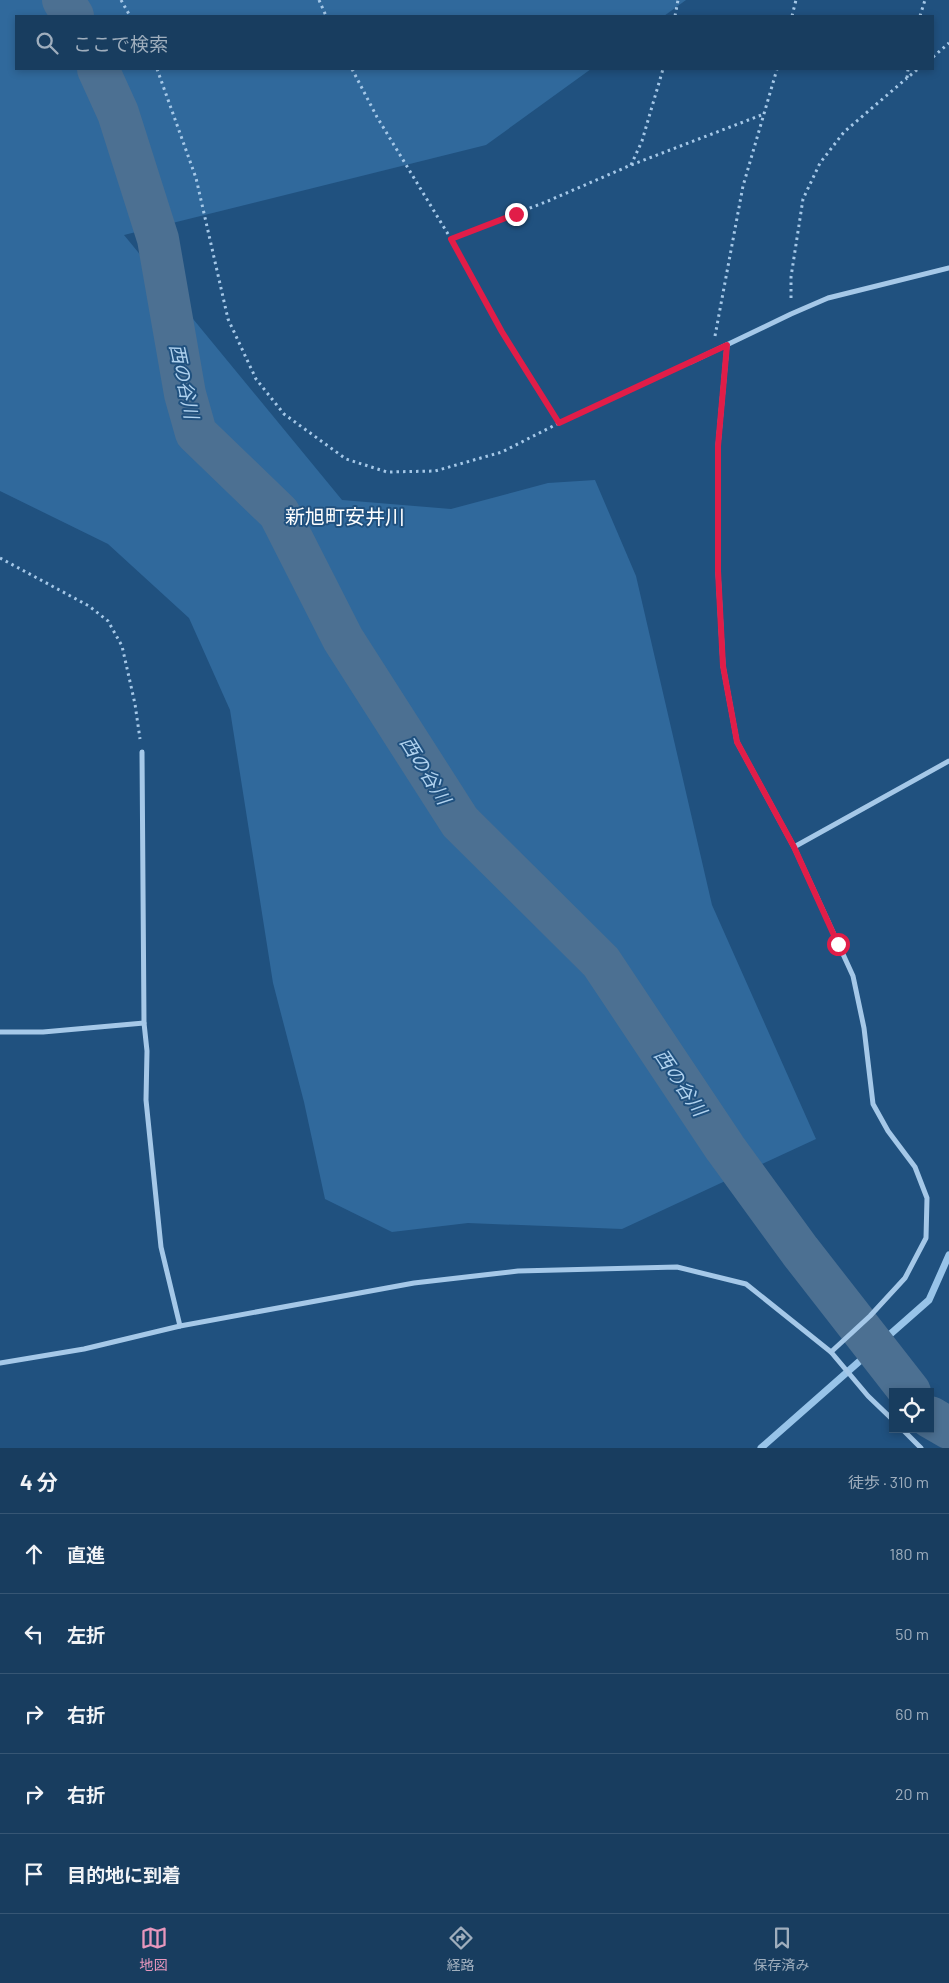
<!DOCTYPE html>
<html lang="ja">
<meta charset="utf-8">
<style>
:root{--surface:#183d5f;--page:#214465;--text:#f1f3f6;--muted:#9faebd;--line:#365674;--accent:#e797bd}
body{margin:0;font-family:Barlow,"Noto Sans JP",sans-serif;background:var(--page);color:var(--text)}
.controls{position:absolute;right:15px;bottom:15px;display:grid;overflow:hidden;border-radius:0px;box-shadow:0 2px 8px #0003}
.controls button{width:45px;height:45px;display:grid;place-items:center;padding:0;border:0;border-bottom:1px solid var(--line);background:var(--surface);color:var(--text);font:25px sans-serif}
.stop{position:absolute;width:15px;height:15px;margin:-11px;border:4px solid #e11d48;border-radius:50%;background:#fff}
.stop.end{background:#e11d48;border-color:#fff;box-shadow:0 1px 5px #0008}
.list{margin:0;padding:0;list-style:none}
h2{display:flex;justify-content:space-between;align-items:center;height:65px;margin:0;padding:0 20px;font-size:21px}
h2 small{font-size:16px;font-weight:400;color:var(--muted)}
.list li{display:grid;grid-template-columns:32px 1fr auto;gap:15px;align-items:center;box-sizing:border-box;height:80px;padding:0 20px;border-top:1px solid var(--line)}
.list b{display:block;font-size:19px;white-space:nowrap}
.list em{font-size:16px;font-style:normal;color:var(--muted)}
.icon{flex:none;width:28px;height:28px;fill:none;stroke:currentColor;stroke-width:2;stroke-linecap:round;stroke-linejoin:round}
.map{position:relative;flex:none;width:949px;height:1448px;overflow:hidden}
.search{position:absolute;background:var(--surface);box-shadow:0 2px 8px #0003;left:15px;right:15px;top:15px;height:55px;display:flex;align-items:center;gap:12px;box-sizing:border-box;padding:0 18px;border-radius:0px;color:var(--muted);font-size:19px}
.sheet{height:465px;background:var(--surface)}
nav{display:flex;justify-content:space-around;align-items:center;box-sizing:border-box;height:70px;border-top:1px solid var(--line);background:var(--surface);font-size:14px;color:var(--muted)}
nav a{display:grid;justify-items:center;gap:2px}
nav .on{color:var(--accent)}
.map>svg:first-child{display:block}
</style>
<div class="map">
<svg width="949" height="1448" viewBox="0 0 949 1448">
<rect width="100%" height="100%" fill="#20517f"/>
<!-- green -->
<path fill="#30699c" d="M0,0H686L664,16H16V69H591L486,145L124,235L342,500L451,509L548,483L595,480L636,576L712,905L816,1139L622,1229L468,1223L392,1232L325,1199L304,1102L273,983L230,710L189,618L108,544L0,491Z"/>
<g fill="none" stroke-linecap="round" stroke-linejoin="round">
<!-- stream -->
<path stroke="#98c4e9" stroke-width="7" d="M761,1448L929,1300L949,1255"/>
<!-- river -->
<g stroke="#4c7092" stroke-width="42">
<path d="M63,0L73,16"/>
<path d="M98,69L118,113L158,239L185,394L196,433L279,513L343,639L460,822L601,962L725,1148L800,1251L910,1392"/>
<path d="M930,1417L949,1428"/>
</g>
<!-- path -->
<g stroke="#a5c8e8" stroke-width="3" stroke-dasharray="2.5 4" stroke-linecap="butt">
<path d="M121,0L130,16"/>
<path d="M319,0L326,16"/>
<path d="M675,16L678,0"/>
<path d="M792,16L796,0"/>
<path d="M920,16L925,0"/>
<path d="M933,57L949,43"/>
<path d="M157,69L196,178L228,319L256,379L284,414L346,459L387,472L435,471L502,452L559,423L678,367"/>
<path d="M352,69L377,117L451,239L502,332L559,423"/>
<path d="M908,69L907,78L918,69"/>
<path d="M631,165L642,141L663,69"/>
<path d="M451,239L548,201L631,165L764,114"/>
<path d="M791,298V277L803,199L820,163L844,132L907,78"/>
<path d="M715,336L743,186L777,69"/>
<path d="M0,558L89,606L108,621L122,646L135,704L140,739"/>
</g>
<!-- street -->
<g stroke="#a5c8e8" stroke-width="5">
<path d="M727,345L718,446V571L723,666L737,742L794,847L853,976L864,1028L873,1104L888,1131L915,1167L927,1198L926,1238L905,1278L870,1316L831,1352"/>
<path d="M691,362L791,314L828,298L949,268"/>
<path d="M142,752L144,1023L147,1051L146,1100L161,1247L180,1326"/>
<path d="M794,847L949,761"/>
<path d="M0,1032H43L144,1023"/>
<path d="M0,1363L84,1349L180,1326L414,1283L518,1271L677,1267L746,1284L831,1352L868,1396L893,1420"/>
<path d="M902,1429L921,1448"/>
</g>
</g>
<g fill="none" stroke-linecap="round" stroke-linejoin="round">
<!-- route -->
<path stroke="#e11d48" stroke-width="6" d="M516,214L451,239L502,332L559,423L727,345L718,446V571L723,666L737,742L794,847L838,944"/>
</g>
<g text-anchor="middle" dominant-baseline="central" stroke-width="4" stroke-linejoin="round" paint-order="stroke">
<!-- water labels -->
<g font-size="19" font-style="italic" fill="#b0d2ef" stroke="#20517f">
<text transform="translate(185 381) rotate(78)">西の谷川</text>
<text transform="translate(426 770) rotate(58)">西の谷川</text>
<text transform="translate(681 1082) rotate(56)">西の谷川</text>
</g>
<!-- quarter labels -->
<g font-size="20" fill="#fff" stroke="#20517f">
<text x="345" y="516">新旭町安井川</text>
</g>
</g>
</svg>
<div class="controls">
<button><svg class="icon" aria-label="locate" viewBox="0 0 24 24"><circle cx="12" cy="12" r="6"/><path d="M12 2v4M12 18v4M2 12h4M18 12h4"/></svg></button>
</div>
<div class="stop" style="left:838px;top:944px"></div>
<div class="stop end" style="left:516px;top:214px"></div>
<div class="search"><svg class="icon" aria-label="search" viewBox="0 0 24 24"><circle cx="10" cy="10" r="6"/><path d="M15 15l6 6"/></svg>ここで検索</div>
</div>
<section class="sheet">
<h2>4 分<small>徒歩 · 310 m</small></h2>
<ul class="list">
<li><svg class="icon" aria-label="ahead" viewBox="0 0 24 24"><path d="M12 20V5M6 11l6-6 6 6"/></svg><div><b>直進</b></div><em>180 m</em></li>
<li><svg class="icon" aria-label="left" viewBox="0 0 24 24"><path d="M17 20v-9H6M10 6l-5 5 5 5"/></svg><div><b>左折</b></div><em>50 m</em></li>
<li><svg class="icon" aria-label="right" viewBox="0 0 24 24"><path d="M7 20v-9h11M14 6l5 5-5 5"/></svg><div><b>右折</b></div><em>60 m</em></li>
<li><svg class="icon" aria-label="right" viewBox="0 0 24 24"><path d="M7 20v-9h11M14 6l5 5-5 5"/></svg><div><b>右折</b></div><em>20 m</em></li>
<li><svg class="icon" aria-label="arrive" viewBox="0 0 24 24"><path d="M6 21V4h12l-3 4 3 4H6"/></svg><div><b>目的地に到着</b></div></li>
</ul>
</section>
<nav>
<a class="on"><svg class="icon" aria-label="map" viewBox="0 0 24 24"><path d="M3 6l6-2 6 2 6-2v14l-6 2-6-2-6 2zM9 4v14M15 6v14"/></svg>地図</a>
<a><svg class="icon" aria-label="directions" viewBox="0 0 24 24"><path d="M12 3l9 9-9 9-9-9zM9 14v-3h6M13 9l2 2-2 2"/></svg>経路</a>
<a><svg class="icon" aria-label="saved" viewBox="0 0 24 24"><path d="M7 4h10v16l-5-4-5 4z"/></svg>保存済み</a>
</nav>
